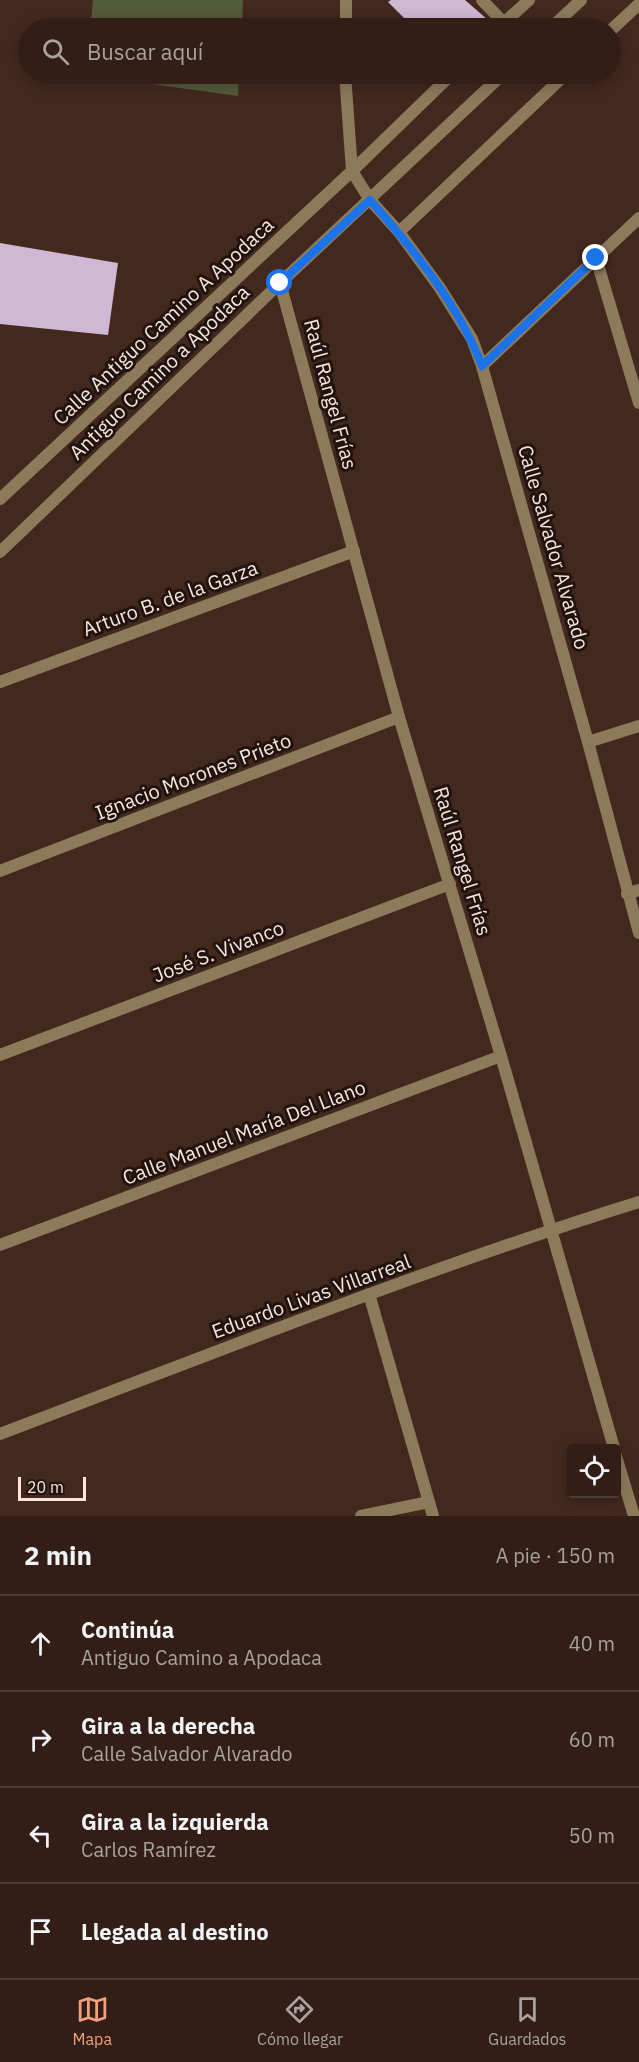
<!DOCTYPE html>
<html lang="es">
<meta charset="utf-8">
<style>
:root{--surface:#321e16;--page:#3d2b23;--text:#f1f3f6;--muted:#a8a2a1;--line:#4d3c35;--accent:#f2a07e}
body{margin:0;font-family:"IBM Plex Sans",sans-serif;background:var(--page);color:var(--text)}
.controls{position:absolute;right:18px;bottom:18px;display:grid;overflow:hidden;border-radius:6px;box-shadow:0 3px 15px #0003}
.controls button{width:54px;height:54px;display:grid;place-items:center;padding:0;border:0;border-bottom:2px solid var(--line);background:var(--surface);color:var(--text);font:30px sans-serif}
.scale{position:absolute;left:18px;bottom:15px;width:68px;box-sizing:border-box;padding-left:6px;border:3px solid #f8e5de;border-top:0;font-size:16px;line-height:21px;white-space:nowrap;color:#f8e5de;-webkit-text-stroke:4px #211410;paint-order:stroke}
.stop{position:absolute;width:18px;height:18px;margin:-14px;border:4px solid #1a73e8;border-radius:50%;background:#fff}
.stop.end{background:#1a73e8;border-color:#fff;box-shadow:0 2px 6px #0008}
.list{margin:0;padding:0;list-style:none}
h2{display:flex;justify-content:space-between;align-items:center;height:78px;margin:0;padding:0 24px;font-size:26px}
h2 small{font-size:20px;font-weight:400;color:var(--muted)}
.list li{display:grid;grid-template-columns:39px 1fr auto;gap:18px;align-items:center;box-sizing:border-box;height:96px;padding:0 24px;border-top:2px solid var(--line)}
.list b{display:block;font-size:22px;white-space:nowrap}
.list p{margin:0;font-size:20px;white-space:nowrap;color:var(--muted)}
.list em{font-size:20px;font-style:normal;color:var(--muted)}
.icon{flex:none;width:33px;height:33px;fill:none;stroke:currentColor;stroke-width:2;stroke-linecap:round;stroke-linejoin:round}
.map{position:relative;flex:none;width:639px;height:1516px;overflow:hidden}
.search{position:absolute;background:var(--surface);box-shadow:0 3px 15px #0003;left:18px;right:18px;top:18px;height:66px;display:flex;align-items:center;gap:15px;box-sizing:border-box;padding:0 21px;border-radius:33px;color:var(--muted);font-size:22px}
.sheet{height:462px;background:var(--surface)}
nav{display:flex;justify-content:space-around;align-items:center;box-sizing:border-box;height:84px;border-top:2px solid var(--line);background:var(--surface);font-size:16px;color:var(--muted)}
nav a{display:grid;justify-items:center;gap:3px}
nav .on{color:var(--accent)}
.map>svg:first-child{display:block}
</style>
<div class="map">
<svg width="639" height="1516" viewBox="0 0 639 1516">
<rect width="100%" height="100%" fill="#43281d"/>
<!-- green -->
<g fill="#535a3a">
<path d="M93,0H243L242,28H90Z"/>
<path d="M86,74H239L238,96L86,75Z"/>
</g>
<!-- building -->
<g fill="#d0b8d4">
<path d="M391,0H465L488,20L480,28H414L388,2Z"/>
<path d="M0,243L118,263L108,335L0,324Z"/>
</g>
<g fill="none" stroke-linecap="round" stroke-linejoin="round">
<!-- minor -->
<g stroke="#8c7a5b" stroke-width="12">
<path d="M482,0L504,23"/>
<path d="M346,28V0"/>
<path d="M610,31L639,4"/>
<path d="M345,74L352,171L370,200L399,232L440,288L472,339L482,366L588,742L639,933"/>
<path d="M399,232L566,74"/>
<path d="M596,258L639,403"/>
<path d="M280,283L399,717L501,1056L614,1448"/>
<path d="M482,366L639,218"/>
<path d="M0,682L354,551"/>
<path d="M588,742L639,726"/>
<path d="M0,871L399,717"/>
<path d="M627,894L639,890"/>
<path d="M0,1055L450,884"/>
<path d="M0,1245L501,1056"/>
<path d="M369,1294L433,1516"/>
<path d="M0,1434C212,1354 423,1269 639,1202"/>
<path d="M616,1456L634,1516"/>
<path d="M361,1516L429,1502"/>
</g>
<!-- tertiary -->
<g stroke="#8c7a5b" stroke-width="12">
<path d="M498,28L529,0"/>
<path d="M551,28L581,0"/>
<path d="M0,499L352,171L452,74"/>
<path d="M0,552L280,283L503,74"/>
</g>
</g>
<g fill="none" stroke-linecap="round" stroke-linejoin="round">
<!-- route -->
<path stroke="#1a73e8" stroke-width="8" d="M280,283L370,200C414,250 458,304 482,366L596,258"/>
</g>
<g text-anchor="middle" dominant-baseline="central" stroke-width="6" stroke-linejoin="round" paint-order="stroke">
<!-- street labels -->
<g font-size="20" fill="#f8e5de" stroke="#211410">
<text transform="translate(163 321) rotate(-43)">Calle Antiguo Camino A Apodaca</text>
<text transform="translate(159 372) rotate(-44)">Antiguo Camino a Apodaca</text>
<text transform="translate(331 394) rotate(75)">Raúl Rangel Frías</text>
<text transform="translate(554 547) rotate(74)">Calle Salvador Alvarado</text>
<text transform="translate(170 598) rotate(-20)">Arturo B. de la Garza</text>
<text transform="translate(193 776) rotate(-21)">Ignacio Morones Prieto</text>
<text transform="translate(463 861) rotate(73)">Raúl Rangel Frías</text>
<text transform="translate(218 951) rotate(-21)">José S. Vivanco</text>
<text transform="translate(244 1132) rotate(-21)">Calle Manuel María Del Llano</text>
<text transform="translate(311 1296) rotate(-20)">Eduardo Livas Villarreal</text>
</g>
</g>
</svg>
<div class="controls">
<button><svg class="icon" aria-label="locate" viewBox="0 0 24 24"><circle cx="12" cy="12" r="6"/><path d="M12 2v4M12 18v4M2 12h4M18 12h4"/></svg></button>
</div>
<div class="scale">20 m</div>
<div class="stop" style="left:280px;top:283px"></div>
<div class="stop end" style="left:596px;top:258px"></div>
<div class="search"><svg class="icon" aria-label="search" viewBox="0 0 24 24"><circle cx="10" cy="10" r="6"/><path d="M15 15l6 6"/></svg>Buscar aquí</div>
</div>
<section class="sheet">
<h2>2 min<small>A pie · 150 m</small></h2>
<ul class="list">
<li><svg class="icon" aria-label="ahead" viewBox="0 0 24 24"><path d="M12 20V5M6 11l6-6 6 6"/></svg><div><b>Continúa</b><p>Antiguo Camino a Apodaca</p></div><em>40 m</em></li>
<li><svg class="icon" aria-label="right" viewBox="0 0 24 24"><path d="M7 20v-9h11M14 6l5 5-5 5"/></svg><div><b>Gira a la derecha</b><p>Calle Salvador Alvarado</p></div><em>60 m</em></li>
<li><svg class="icon" aria-label="left" viewBox="0 0 24 24"><path d="M17 20v-9H6M10 6l-5 5 5 5"/></svg><div><b>Gira a la izquierda</b><p>Carlos Ramírez</p></div><em>50 m</em></li>
<li><svg class="icon" aria-label="arrive" viewBox="0 0 24 24"><path d="M6 21V4h12l-3 4 3 4H6"/></svg><div><b>Llegada al destino</b></div></li>
</ul>
</section>
<nav>
<a class="on"><svg class="icon" aria-label="map" viewBox="0 0 24 24"><path d="M3 6l6-2 6 2 6-2v14l-6 2-6-2-6 2zM9 4v14M15 6v14"/></svg>Mapa</a>
<a><svg class="icon" aria-label="directions" viewBox="0 0 24 24"><path d="M12 3l9 9-9 9-9-9zM9 14v-3h6M13 9l2 2-2 2"/></svg>Cómo llegar</a>
<a><svg class="icon" aria-label="saved" viewBox="0 0 24 24"><path d="M7 4h10v16l-5-4-5 4z"/></svg>Guardados</a>
</nav>
